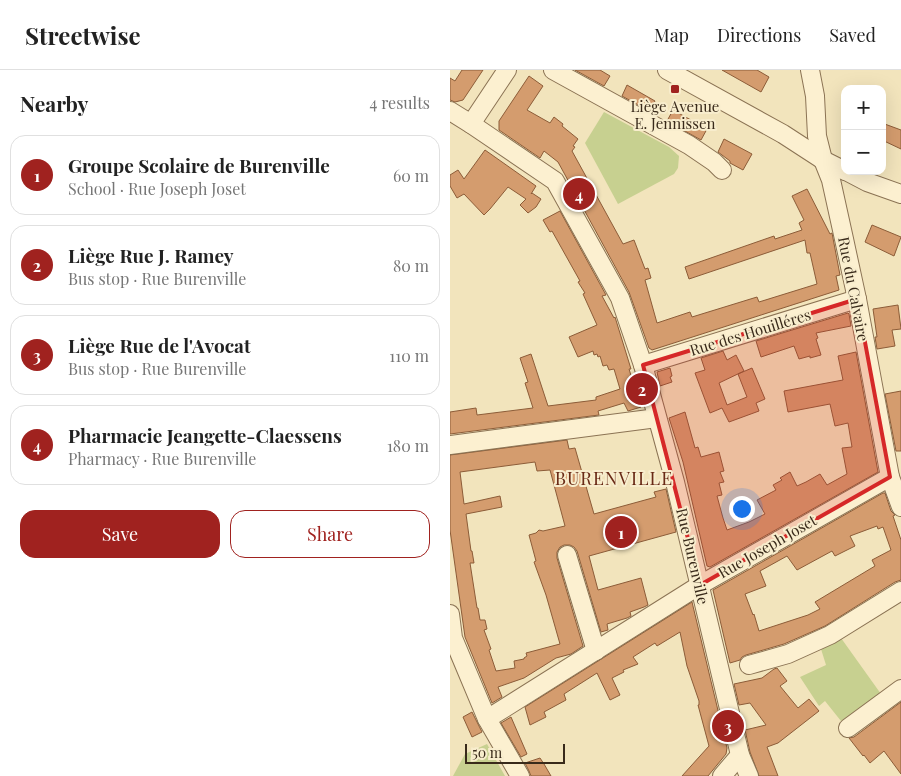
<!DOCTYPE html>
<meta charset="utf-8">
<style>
:root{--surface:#fff;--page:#f2f2f2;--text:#222;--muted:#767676;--line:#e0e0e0;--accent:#a0221f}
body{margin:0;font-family:"Playfair Display",serif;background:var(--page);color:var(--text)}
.controls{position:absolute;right:15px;top:15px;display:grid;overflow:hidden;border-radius:10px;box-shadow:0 5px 20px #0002}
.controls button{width:45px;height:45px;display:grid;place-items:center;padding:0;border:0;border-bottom:1px solid var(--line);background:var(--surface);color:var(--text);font:25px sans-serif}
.scale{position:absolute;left:15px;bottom:12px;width:100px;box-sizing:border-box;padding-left:5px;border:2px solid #392a1a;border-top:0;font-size:14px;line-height:18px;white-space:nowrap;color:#392a1a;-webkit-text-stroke:4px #f8edcd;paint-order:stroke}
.you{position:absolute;left:291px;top:438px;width:18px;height:18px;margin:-12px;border:4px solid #fff;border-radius:50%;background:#1a73e8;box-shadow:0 0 0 8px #1a73e833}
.badge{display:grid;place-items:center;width:32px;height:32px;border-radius:50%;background:var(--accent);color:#fff;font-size:16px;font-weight:700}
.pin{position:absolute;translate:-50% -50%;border:2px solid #fff;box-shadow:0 1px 5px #0006}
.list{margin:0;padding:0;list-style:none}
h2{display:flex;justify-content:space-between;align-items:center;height:65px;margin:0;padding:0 20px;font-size:21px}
h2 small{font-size:16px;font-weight:400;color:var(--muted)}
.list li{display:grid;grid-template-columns:32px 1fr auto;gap:15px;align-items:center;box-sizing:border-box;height:80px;margin:0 10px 10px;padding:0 10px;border:1px solid var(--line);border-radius:15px}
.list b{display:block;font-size:19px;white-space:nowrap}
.list p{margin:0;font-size:16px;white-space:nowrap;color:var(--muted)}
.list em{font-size:16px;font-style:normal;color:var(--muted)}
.actions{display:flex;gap:10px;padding:15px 20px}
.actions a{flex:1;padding:11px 0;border:1px solid var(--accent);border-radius:15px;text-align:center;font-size:18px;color:var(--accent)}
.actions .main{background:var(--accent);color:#fff}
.map{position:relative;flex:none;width:451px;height:706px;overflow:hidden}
header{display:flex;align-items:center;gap:30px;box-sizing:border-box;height:70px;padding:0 25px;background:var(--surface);border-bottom:1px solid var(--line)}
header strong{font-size:24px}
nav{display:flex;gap:28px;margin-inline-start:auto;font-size:18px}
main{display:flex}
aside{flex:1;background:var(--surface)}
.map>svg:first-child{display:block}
</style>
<header>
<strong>Streetwise</strong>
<nav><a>Map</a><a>Directions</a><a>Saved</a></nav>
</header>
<main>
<aside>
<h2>Nearby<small>4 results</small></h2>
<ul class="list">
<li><span class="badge">1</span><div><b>Groupe Scolaire de Burenville</b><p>School · Rue Joseph Joset</p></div><em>60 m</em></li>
<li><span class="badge">2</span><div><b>Liège Rue J. Ramey</b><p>Bus stop · Rue Burenville</p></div><em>80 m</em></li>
<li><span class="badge">3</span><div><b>Liège Rue de l'Avocat</b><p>Bus stop · Rue Burenville</p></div><em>110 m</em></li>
<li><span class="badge">4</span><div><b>Pharmacie Jeangette-Claessens</b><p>Pharmacy · Rue Burenville</p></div><em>180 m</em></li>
</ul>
<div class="actions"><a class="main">Save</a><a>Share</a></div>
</aside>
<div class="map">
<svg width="451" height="706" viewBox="0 0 451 706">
<rect width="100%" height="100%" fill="#f2e4bc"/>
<!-- green -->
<g fill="#c7d090">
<path d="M154,42L219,77L229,86L228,98L224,104L168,134L135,73Z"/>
<path d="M391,568L431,624L391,651L375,631L369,636L350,607L376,595L371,579Z"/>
<path d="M37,674L55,706H3L15,684Z"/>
</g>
<!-- building -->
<g fill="#d49c6e" stroke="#8c5c38" fill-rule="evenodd">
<path d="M12,0H33L13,30L5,32L0,30V8L5,11Z"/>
<path d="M125,0H150L160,6L154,16Z"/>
<path d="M272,0H307L319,7L311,22Z"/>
<path d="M79,6L93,16L77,40L100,53L104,47L113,54L112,56L128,69L123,76L125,77L122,81L173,174L184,170L195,199L198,198L201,208L195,210L207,253L240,242L242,247L307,227L309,232L367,214L360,183H357L355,170L239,209L235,197L324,166L325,169L352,160L349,153L354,150L342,126L357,119L380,164L382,163L390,205L386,206L389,220L202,280L199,278L179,222L108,92L94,81L90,88L49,60V51Z"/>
<path d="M177,15L205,31L199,41L172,26Z"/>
<path d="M223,40L257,59L251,70L217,51Z"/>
<path d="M432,53L451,60V79L432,70Z"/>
<path d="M274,69L302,84L293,100L280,93V91L268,82Z"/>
<path d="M35,80L86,116L81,124L82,123L91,129L86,137L78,143L70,135L76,129L58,117L40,139L34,145L14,124L7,128L0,116V105L8,100L14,109Z"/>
<path d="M110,141L156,225L152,226L164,248L165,247L181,299H179L191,337L178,341L174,333L148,341L149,345L0,364V342L26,338L27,345L83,338L75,313L78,312L70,288L81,284L98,336L146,330V327L170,319L164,299L159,300L157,295L153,296L150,286L148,287L147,284L144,285L143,281L128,287L119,267L147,255L133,224L135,223L128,212L130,211L102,161L100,162L93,150Z"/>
<path d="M422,155L451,167L444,186L415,172Z"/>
<path d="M448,235L451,259L442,260L445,276L427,279L425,267H427L423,239Z"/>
<path d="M398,243L399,244L401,256L366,263L368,268L366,269L371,285L360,288V286L349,289L344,276L311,287L306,271Z"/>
<path d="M273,281L277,290L286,285L294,301L269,313L277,335L297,327L288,304L302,298L315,329L306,333L309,341L279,352L272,338L260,343L245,303L255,300L251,288Z"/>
<path d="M406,282L428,402L260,497L257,496L233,392L219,348L235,342L245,378L248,377L251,387L269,382L274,401L270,402L274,412L269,413L272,425L267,426L273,448L277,460L299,452L315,444L307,430L326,420L323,415L332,410L330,408L340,402L347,416L356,412L370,404L377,415L397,404L392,378L402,377L398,353L385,356L380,334L338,342L334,321L393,310L388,286Z"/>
<path d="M220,298L222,306L220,307L222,312L210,316L207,302Z"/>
<path d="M451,321V381H446L435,324Z"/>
<path d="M117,370L119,379L125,378L144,444L206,427L204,422L216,419L226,462L139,486L148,520L191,508L198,535L194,537L180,542L181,546L177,548L157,554L158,560L151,562L127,481L124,477L120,475H114L110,477L107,482V488L133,576L121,584L106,588L74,608L48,617L52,627L42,633L15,567L0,460V385ZM85,392L87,401L100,400L115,456L93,461L89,460L86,463L79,465L86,491L84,492L96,525L110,574L76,583L77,586L74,588V589L64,591L65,598L46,601L39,580L41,579L34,560L37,559L35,550H30L28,538H27L20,493H24L22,481H21L16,444L52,437L50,426L14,434L10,402Z"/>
<path d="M433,423H435L441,441L445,445L443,446L451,470V510L445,512L375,556L334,574L296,585L292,587L290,590L280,593L263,520ZM427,456L428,459L433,457L441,480L422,490L425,496L365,532L370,539L358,545L309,561L304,544L303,545L295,524L316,516L310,501L337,486L347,500L382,481L385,486L405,476L400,466Z"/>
<path d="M242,532L277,678L276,684L258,706H232L259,676L248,635H249V631L237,596L230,562L207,576L205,573L183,587L188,594L173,600L174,602L162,608L170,625L160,630L147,603L114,624L116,630L94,642L96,647L80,655L75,637Z"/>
<path d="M327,598L337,611L330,616L348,638L359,629L369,641L328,673L317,677L328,706H309L300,682L295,660L316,655L300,633L289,635L284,614L312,608L324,599Z"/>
<path d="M451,632V704L434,681L420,693L414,685L413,686L399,668L404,667Z"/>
<path d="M22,642L32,662L22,667L13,647Z"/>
<path d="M61,647L77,684L71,687L51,653Z"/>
<path d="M90,688L94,694L101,706H81L79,701L75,693Z"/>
</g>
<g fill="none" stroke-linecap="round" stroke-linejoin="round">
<defs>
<g id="minor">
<path d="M103,0L239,75L264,92L272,100"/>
<path d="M217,0L333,64L373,90L395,101"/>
<path d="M360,0L365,26L367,66L373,90L381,110L394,169L407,229L440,407L451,437"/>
<path d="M0,41L21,54L105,111L170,228L193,295L225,412L290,685L299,706"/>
<path d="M21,54L57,0"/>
<path d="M396,101L417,112L451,124"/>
<path d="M193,295L407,229"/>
<path d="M0,375L207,348"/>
<path d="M117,485L146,581"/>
<path d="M0,544L3,568L37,649L70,706"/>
<path d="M299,595L338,584L380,565L451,521"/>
<path d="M37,649L250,515L440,407"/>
<path d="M398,658L451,619"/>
<path d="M272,706L290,685"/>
</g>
</defs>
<!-- minor casing -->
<use href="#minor" stroke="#8b7354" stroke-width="20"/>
<!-- minor -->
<use href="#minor" stroke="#fcf0d0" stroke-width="18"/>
</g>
<!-- marked area -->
<path fill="#d62828" fill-opacity="0.2" stroke="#d62828" stroke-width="4" stroke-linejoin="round" d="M407,229L440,407L250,515L193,295Z"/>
<!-- markers -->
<rect fill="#a0221f" stroke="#f8edcd" stroke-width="2" x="220" y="14" width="10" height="10" rx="2.5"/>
<g text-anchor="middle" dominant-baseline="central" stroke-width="4" stroke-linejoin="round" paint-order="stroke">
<!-- poi labels -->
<g font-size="15" fill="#392a1a" stroke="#f8edcd">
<text x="225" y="36">Liège Avenue<tspan x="225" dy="17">E. Jennissen</tspan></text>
</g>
<!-- street labels -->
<g font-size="15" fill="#392a1a" stroke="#f8edcd">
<text transform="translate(404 219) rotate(79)">Rue du Calvaire</text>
<text transform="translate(300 262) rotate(-17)">Rue des Houilléres</text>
<text transform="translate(317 476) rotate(-30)">Rue Joseph Joset</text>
<text transform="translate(243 486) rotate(77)">Rue Burenville</text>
</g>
<!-- quarter labels -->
<g font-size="18" letter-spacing="1" fill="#692a16" stroke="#f8edcd">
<text x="164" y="408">BURENVILLE</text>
</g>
</g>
</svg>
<div class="controls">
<button>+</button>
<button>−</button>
</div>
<div class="scale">50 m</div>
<div class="you"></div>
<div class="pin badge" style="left:171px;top:462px">1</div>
<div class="pin badge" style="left:192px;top:319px">2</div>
<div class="pin badge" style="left:278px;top:656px">3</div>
<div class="pin badge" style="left:129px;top:124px">4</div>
</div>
</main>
